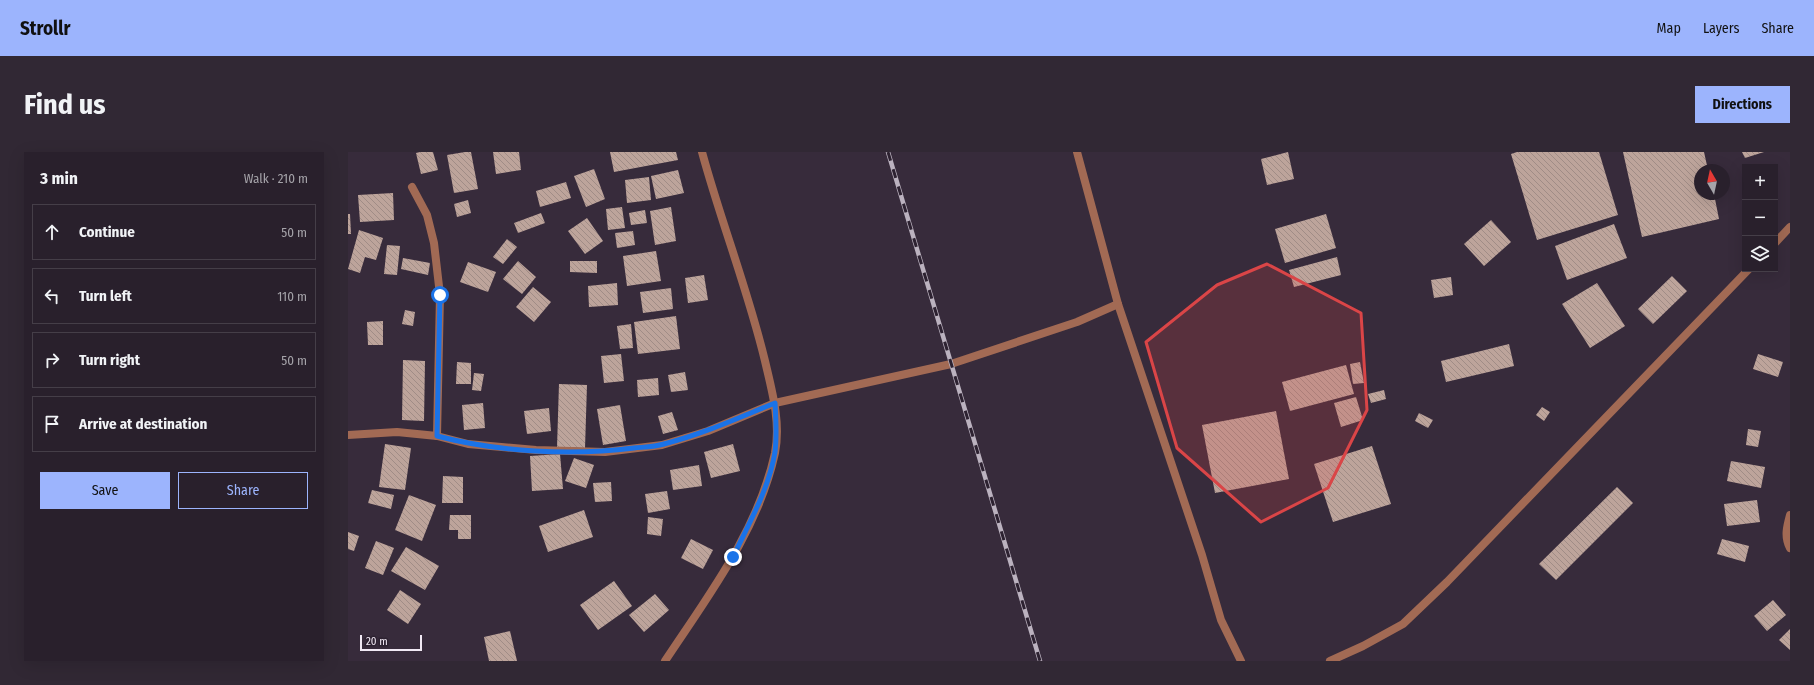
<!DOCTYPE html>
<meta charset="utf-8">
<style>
:root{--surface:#29202c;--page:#312834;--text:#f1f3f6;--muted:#a5a3a9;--line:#453e48;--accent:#9cb4fd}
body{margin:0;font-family:"Fira Sans Condensed",sans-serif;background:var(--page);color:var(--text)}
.controls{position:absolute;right:12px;top:12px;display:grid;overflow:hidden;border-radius:0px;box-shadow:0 4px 16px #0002}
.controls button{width:36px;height:36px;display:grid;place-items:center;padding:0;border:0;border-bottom:1px solid var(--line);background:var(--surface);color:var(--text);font:20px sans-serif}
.compass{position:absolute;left:1346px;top:12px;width:36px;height:36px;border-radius:50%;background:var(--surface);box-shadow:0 4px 16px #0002;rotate:351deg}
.scale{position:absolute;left:12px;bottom:10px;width:62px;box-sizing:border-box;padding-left:4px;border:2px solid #f1e9f4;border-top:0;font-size:11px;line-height:14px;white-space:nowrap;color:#f1e9f4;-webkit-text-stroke:3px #2d2231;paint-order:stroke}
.stop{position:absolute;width:12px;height:12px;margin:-9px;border:3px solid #1a73e8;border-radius:50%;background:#fff}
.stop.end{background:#1a73e8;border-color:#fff;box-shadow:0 1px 4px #0008}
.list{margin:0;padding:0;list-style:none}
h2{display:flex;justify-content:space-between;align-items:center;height:52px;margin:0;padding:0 16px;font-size:17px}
h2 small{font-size:13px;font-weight:400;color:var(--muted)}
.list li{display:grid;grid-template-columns:26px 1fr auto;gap:12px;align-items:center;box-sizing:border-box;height:56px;margin:0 8px 8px;padding:0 8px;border:1px solid var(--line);border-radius:0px}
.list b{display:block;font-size:15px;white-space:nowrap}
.list em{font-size:13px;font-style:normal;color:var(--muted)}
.actions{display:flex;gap:8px;padding:12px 16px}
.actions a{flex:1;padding:9px 0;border:1px solid var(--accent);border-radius:0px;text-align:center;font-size:14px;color:var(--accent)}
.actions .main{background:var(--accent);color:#111}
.icon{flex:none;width:22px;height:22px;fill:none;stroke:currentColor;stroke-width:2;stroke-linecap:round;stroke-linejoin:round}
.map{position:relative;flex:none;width:1442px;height:509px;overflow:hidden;border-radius:0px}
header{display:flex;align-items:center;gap:24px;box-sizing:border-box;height:56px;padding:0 20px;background:var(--accent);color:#111}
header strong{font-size:19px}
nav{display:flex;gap:22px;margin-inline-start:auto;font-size:14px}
.intro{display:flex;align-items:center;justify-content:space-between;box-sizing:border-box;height:96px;padding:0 24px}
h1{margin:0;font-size:28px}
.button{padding:10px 18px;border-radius:0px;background:var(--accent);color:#111;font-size:14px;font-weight:700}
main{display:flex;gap:24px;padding:0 24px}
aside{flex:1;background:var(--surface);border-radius:0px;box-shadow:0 4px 16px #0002}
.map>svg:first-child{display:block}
</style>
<header>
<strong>Strollr</strong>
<nav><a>Map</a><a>Layers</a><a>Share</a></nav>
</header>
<div class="intro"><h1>Find us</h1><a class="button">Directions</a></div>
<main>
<aside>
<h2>3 min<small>Walk · 210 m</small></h2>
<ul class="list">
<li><svg class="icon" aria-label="ahead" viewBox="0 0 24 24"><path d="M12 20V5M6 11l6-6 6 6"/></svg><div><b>Continue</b></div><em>50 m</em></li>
<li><svg class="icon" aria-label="left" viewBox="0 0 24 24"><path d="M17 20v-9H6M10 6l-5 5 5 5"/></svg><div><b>Turn left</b></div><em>110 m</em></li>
<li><svg class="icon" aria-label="right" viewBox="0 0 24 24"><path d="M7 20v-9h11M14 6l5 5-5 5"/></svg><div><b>Turn right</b></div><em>50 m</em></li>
<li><svg class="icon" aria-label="arrive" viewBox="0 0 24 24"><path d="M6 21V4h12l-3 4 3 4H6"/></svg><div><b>Arrive at destination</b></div></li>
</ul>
<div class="actions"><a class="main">Save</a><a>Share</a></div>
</aside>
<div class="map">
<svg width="1442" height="509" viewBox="0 0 1442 509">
<defs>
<pattern id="building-back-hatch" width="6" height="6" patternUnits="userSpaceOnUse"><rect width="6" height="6" fill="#bda49b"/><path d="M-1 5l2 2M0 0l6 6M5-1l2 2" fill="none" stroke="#a08c86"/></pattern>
</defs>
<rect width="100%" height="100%" fill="#372b3b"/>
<!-- building -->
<g fill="url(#building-back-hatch)">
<path d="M72,0H85L90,18L73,22L68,1Z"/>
<path d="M117,0H123L130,37L106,41L99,3Z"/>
<path d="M145,0H171L173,18L148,22Z"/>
<path d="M262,0H328L330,8L266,20Z"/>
<path d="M940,0L946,27L919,33L913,7Z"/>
<path d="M1169,0H1251L1270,63L1189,88L1163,2Z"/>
<path d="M1275,0H1356L1360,18H1352V42H1366L1371,67L1294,85Z"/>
<path d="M1394,0H1416L1397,6Z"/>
<path d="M246,17L257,47L238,55L226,24Z"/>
<path d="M330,18L336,41L308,47L303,24Z"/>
<path d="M301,25L303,48L279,51L277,28Z"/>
<path d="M218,30L223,46L192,55L188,39Z"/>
<path d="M45,41L46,68L12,70L10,43Z"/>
<path d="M120,48L123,61L109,65L106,52Z"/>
<path d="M274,55L277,76L260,78L258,57Z"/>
<path d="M323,55L328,89L307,93L302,59Z"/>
<path d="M297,58L299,71L283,73L281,61Z"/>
<path d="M193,61L197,71L170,81L166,71Z"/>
<path d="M0,62H2L3,82H0Z"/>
<path d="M978,62L988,96L937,111L927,77Z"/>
<path d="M239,66L255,89L237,102L220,79Z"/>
<path d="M1143,68L1163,90L1136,114L1116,92Z"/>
<path d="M1266,72L1279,106L1219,128L1207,94Z"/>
<path d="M11,78L35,86L28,108L17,105L12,121L0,117Z"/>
<path d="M285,79L287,93L269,96L267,81Z"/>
<path d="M159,87L169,95L155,112L145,105Z"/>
<path d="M39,93L52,94L49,123L36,122Z"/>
<path d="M308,99L313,129L279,134L275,104Z"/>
<path d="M989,105L993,123L946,135L941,118Z"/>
<path d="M55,106L82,111L80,123L53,117Z"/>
<path d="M170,109L188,125L174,142L155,127Z"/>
<path d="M222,109H249V121L222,120Z"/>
<path d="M120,110L148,120L140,140L112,130Z"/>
<path d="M356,123L360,148L340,151L337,126Z"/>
<path d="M1324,124L1339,139L1305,172L1290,157Z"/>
<path d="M1103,125L1105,143L1086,146L1083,128Z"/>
<path d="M269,131L270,153L241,155L240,134Z"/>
<path d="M1249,131L1277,174L1242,196L1214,152Z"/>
<path d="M185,135L203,150L186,170L168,155Z"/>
<path d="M323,136L325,157L295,161L292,140Z"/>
<path d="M57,158L67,160L65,174L54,172Z"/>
<path d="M328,164L332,197L290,202L286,170Z"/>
<path d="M35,169V193H20L19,170Z"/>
<path d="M283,172L285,196L272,197L269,174Z"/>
<path d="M1161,192L1166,214L1098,230L1093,209Z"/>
<path d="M273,202L276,229L256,231L253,204Z"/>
<path d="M1410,202L1435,210L1430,225L1405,217Z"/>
<path d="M55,208L77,209L76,269L54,268Z"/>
<path d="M109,210L123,211V232H108Z"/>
<path d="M1012,210L1016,231L1005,232L1002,212Z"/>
<path d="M998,213L1006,242L942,259L934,230Z"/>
<path d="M337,220L340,238L323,240L320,223Z"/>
<path d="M126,221L136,222L133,239L124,238Z"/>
<path d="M310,226L311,243L290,245L289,228Z"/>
<path d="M211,232L239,233L237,296L209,295Z"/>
<path d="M1036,238L1038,247L1023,251L1020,242Z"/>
<path d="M1008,245L1015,268L993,275L986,251Z"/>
<path d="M135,251L137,276L116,278L114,253Z"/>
<path d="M272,253L278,289L255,293L249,257Z"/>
<path d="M1194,255L1202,260L1196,269L1188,263Z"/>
<path d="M201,256L203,279L179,282L176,259Z"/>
<path d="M928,259L941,327L867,341L854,273Z"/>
<path d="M324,260L330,278L315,282L310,264Z"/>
<path d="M1071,261L1085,268L1080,276L1067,269Z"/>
<path d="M1400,277L1413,279L1410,295L1398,293Z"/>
<path d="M37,292L63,296L57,338L31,335Z"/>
<path d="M385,292L392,319L363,326L356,300Z"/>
<path d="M1024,294L1043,352L985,370L966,312Z"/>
<path d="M212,302L215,337L184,339L182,304Z"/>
<path d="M226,306L246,313L238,336L217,329Z"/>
<path d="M1383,309L1417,315L1413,336L1379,329Z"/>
<path d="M351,313L354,334L325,338L322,318Z"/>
<path d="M95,324L115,325V351H94Z"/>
<path d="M263,330L264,349L247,350L245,331Z"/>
<path d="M1269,335L1285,351L1208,428L1191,412Z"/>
<path d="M24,338L46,343L43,357L20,351Z"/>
<path d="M319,339L322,357L300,361L297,342Z"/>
<path d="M61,343L88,353L74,389L47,378Z"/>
<path d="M1409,348L1412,370L1379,374L1376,352Z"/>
<path d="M236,358L245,385L200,400L191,374Z"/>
<path d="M102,363H123V387H110V378H101Z"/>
<path d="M300,365L315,367L313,384L299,382Z"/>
<path d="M0,380L11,384L6,399L0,397Z"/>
<path d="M343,387L365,398L355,417L333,406Z"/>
<path d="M1374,387L1401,394L1397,410L1369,402Z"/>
<path d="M28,389L46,396L35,423L17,416Z"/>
<path d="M58,395L91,414L77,438L43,419Z"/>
<path d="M266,429L284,454L250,478L232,453Z"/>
<path d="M52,438L73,452L60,472L39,458Z"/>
<path d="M307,442L321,458L296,480L281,463Z"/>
<path d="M1425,448L1438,463L1419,479L1406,464Z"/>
<path d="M1442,477V498L1431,488Z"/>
<path d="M162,479L169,509H141L136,485Z"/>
</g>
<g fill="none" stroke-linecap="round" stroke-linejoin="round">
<!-- street -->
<g stroke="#a26a54" stroke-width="8">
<path d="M729,0L770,152L854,403L873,468L893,509"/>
<path d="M64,35L79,63L86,91L92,143L89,284"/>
<path d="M1427,91L1442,75"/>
<path d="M0,283L49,280L89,284L120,292L188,298L257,300L314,293L360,279L427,251L603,212L729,170L770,152"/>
<path d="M1442,363C1439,374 1436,385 1442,396"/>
<path d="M317,509C360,444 410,379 427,301C433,270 424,239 417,209C400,138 373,70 354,0"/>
<path d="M982,509L1015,494L1055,472L1099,430L1401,117"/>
</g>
<defs>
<path id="rail" d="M540,0L692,509"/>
</defs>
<!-- rail casing -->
<use href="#rail" stroke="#bbb2bf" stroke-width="4.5"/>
<!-- rail -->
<use href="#rail" stroke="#2d2231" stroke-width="3" stroke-dasharray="9" stroke-linecap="butt"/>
</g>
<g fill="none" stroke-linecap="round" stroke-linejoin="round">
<!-- route -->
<path stroke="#1a73e8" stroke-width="5" d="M92,143L89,284C150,300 223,304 286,296C296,295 306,295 316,292C355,282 390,266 427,251C428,267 429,284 427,300C421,337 401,371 385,405"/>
</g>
<!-- marked area -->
<path fill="#da4547" fill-opacity="0.2" stroke="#da4547" stroke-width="3" stroke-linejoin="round" d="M919,112L1013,161L1019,258L980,336L913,370L829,296L798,190L869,133Z"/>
</svg>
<div class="controls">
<button>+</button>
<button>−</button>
<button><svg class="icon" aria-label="layers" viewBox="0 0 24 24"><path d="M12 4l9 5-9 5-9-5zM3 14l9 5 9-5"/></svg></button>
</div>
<svg class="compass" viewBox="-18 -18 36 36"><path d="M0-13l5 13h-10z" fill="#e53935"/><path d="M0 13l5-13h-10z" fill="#a5a3a9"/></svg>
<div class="scale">20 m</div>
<div class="stop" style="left:92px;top:143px"></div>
<div class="stop end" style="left:385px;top:405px"></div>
</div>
</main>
